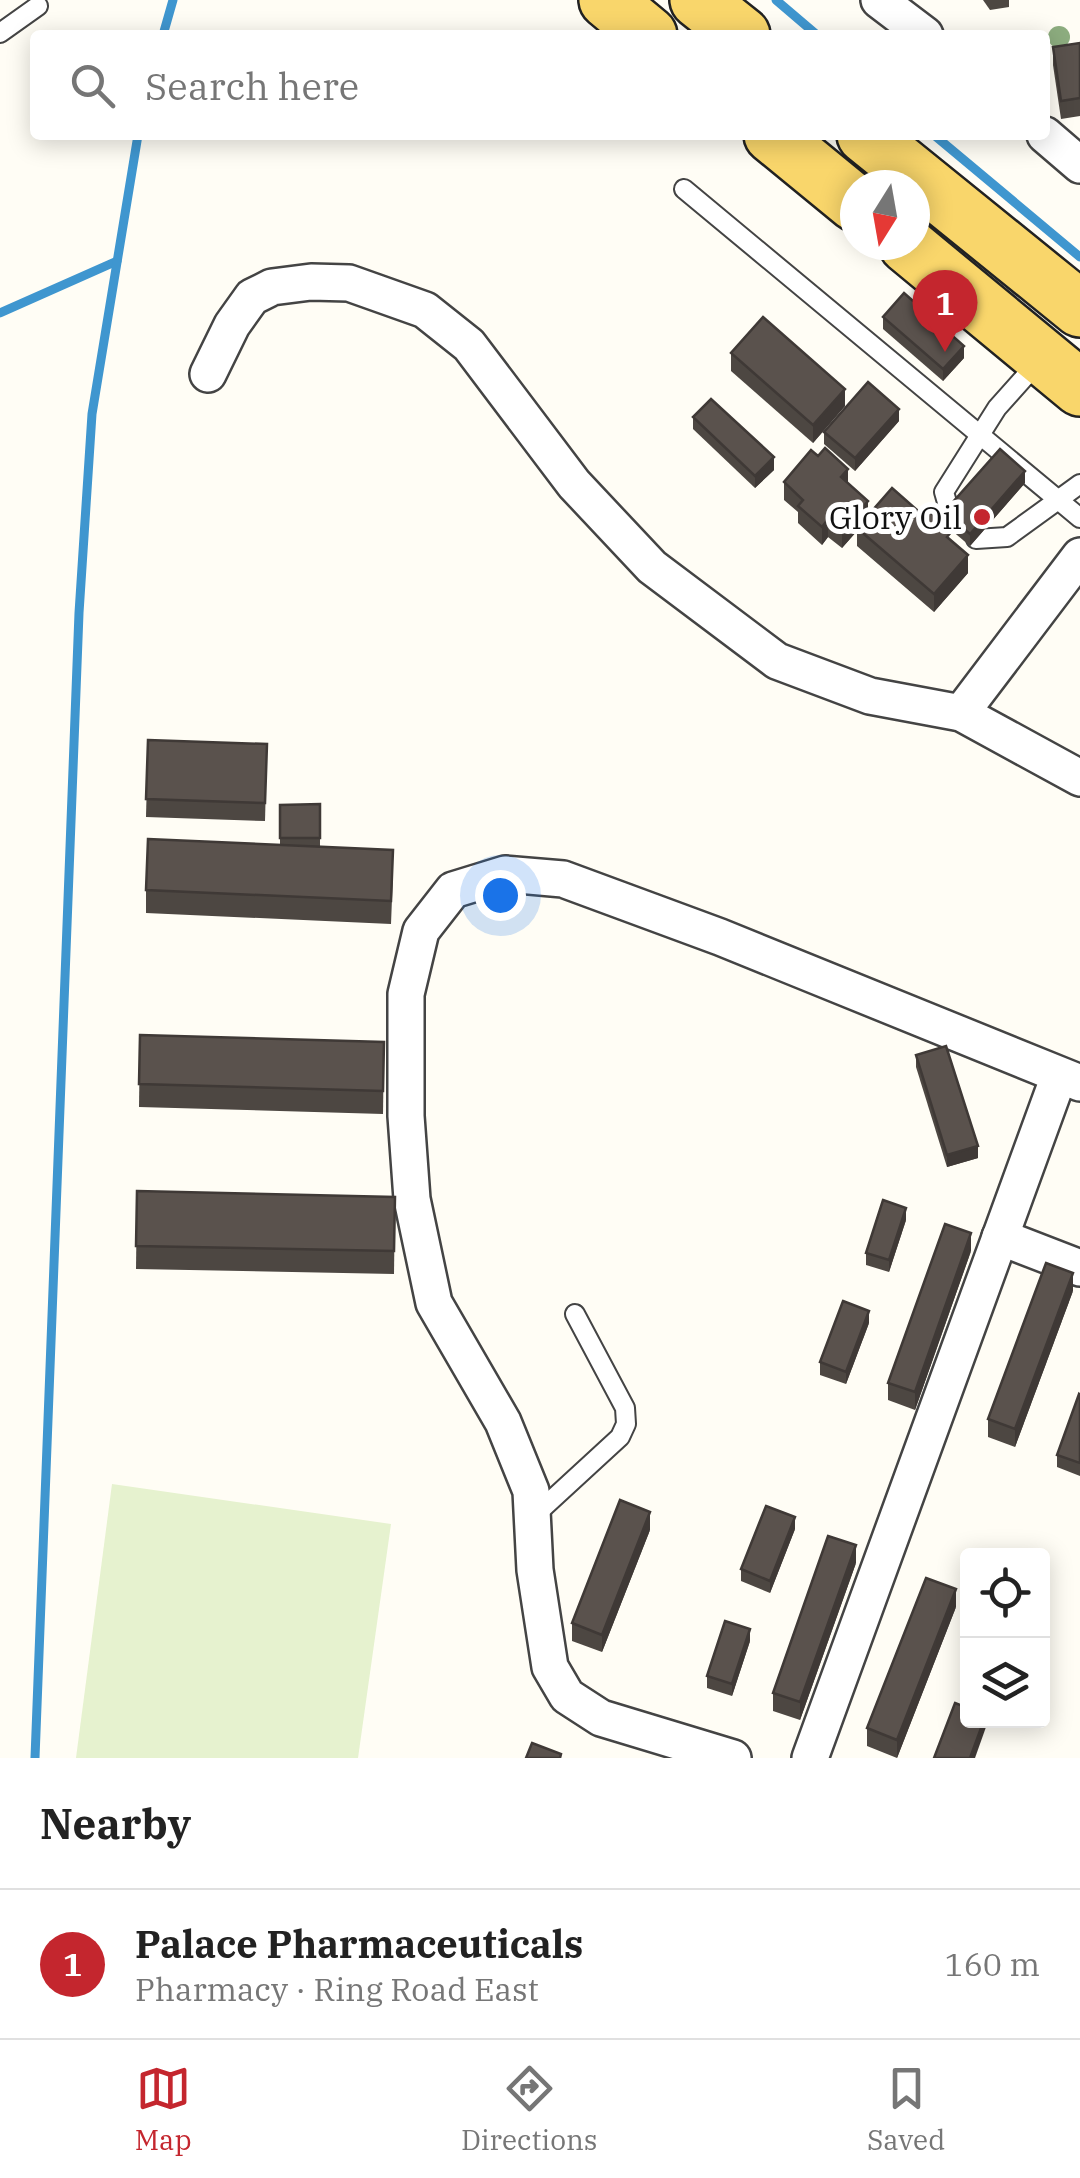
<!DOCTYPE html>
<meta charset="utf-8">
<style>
:root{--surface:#fff;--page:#f6f6f6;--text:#222;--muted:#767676;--line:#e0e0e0;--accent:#c4262e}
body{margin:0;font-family:"IBM Plex Serif",serif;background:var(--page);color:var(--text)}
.controls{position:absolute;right:30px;bottom:30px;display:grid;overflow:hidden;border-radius:10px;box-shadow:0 5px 25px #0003}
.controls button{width:90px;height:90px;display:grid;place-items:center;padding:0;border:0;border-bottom:2px solid var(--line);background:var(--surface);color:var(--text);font:50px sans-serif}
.compass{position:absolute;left:840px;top:170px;width:90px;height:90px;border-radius:50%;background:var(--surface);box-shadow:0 5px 25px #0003;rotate:191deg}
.you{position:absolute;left:500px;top:895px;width:35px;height:35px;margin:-25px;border:8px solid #fff;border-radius:50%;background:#1a73e8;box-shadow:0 0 0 15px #1a73e833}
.badge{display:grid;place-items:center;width:65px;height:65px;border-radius:50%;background:var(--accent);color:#fff;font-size:32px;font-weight:700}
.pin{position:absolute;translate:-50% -82px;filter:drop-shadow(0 2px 5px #0008)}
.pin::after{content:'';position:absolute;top:52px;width:35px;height:30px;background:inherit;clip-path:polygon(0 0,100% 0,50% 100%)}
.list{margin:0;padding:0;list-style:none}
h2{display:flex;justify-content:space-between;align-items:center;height:130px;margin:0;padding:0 40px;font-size:42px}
h2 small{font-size:32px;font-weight:400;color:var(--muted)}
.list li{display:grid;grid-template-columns:65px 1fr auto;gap:30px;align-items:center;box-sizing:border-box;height:150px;padding:0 40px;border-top:2px solid var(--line)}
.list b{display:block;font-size:38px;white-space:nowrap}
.list p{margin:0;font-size:32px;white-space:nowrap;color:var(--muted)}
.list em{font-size:32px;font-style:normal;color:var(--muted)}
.icon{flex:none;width:55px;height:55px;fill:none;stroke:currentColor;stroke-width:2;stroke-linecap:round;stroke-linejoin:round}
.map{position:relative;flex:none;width:1080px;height:1758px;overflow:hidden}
.search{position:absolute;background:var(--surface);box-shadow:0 5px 25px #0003;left:30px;right:30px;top:30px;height:110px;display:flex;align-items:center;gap:25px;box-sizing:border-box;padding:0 35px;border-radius:10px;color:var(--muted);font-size:38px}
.sheet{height:280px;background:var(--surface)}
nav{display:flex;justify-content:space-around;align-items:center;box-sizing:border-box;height:140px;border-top:2px solid var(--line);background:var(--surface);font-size:28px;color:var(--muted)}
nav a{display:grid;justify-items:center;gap:5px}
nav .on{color:var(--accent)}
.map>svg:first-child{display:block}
</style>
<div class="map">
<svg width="1080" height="1758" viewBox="0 0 1080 1758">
<rect width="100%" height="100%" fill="#fffdf5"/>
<!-- pitch -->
<path fill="#e6f2cf" d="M112,1484L391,1524L358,1758H76Z"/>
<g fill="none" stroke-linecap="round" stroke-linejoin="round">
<!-- stream -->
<g stroke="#3f96cf" stroke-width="9">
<path d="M776,0L817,35"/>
<path d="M163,35L173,0"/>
<path d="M934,135L1080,257"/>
<path d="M0,313L117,261"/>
<path d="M35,1758L79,613L92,414L138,135"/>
</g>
<defs>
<g id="service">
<path d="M0,33L38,6"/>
<path d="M684,189L1080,518"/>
<path d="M951,516L944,492L997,408L1039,361"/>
<path d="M976,539L1007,537L1080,484"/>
<path d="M533,1517L620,1437L626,1424L625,1408L575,1314"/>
</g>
<g id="minor">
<path d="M879,0L925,35"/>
<path d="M1045,135L1080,165"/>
<path d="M208,374L232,325L252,297L272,287L311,282L349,283L425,310L469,345L574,484L652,567L777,661L870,696L961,713L1080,778"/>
<path d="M961,713L1080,556"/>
<path d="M1000,1237L1080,1268"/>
<path d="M733,1758L601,1718L567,1696L550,1667L535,1570L531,1491L503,1422L434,1303L412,1199L406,1116V994L421,931L453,890L505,874L563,879L720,937L1080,1083"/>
<path d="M810,1758L1059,1076"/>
</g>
<g id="primary">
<path d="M607,0L649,35"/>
<path d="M698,0L742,35"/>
<path d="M772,135L855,203"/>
<path d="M865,135L1080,309"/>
<path d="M907,245L1080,388"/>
</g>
</defs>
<!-- service casing -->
<use href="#service" stroke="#444" stroke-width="22"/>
<!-- minor casing -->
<use href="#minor" stroke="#444" stroke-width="40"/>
<!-- primary casing -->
<use href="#primary" stroke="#222" stroke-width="60"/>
<!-- service -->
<use href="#service" stroke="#fff" stroke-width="18"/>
<!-- minor -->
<use href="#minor" stroke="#fff" stroke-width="35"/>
<!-- primary -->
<use href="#primary" stroke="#f9d66b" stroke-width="55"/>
</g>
<!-- trees -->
<circle fill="#8dad7f" cx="1059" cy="37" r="11"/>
<!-- wall -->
<g fill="#4d4742">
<path d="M983,0H1009V7L990,10Z"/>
<path d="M1080,43V116L1061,119L1053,65V47Z"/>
<path d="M883,317L964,358L943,381L883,329Z"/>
<path d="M731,353L845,406L813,443L731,371Z"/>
<path d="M693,417L774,470L755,488L693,429Z"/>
<path d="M899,421L855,471L824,444V432Z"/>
<path d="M784,482L848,483L868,515L952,541L968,573L934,612L857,546V531L842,548L828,537L822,545L798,523V512L784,500Z"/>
<path d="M1025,483L970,546L944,524V512Z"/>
<path d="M148,740L267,744L265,821L146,817Z"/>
<path d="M320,804V847L393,873L391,924L146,913V890L280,845V805Z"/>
<path d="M140,1035L384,1042L383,1114L139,1107Z"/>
<path d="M916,1055L978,1158L947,1167L916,1067Z"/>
<path d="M137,1191L395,1197L394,1274L136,1269Z"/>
<path d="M906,1220L889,1272L866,1265V1253Z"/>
<path d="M971,1251L915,1410L888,1400V1383Z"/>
<path d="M1073,1291L1015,1447L988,1437V1419Z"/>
<path d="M869,1323L846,1384L820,1375V1362Z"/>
<path d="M1080,1395V1476L1057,1467V1455Z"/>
<path d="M795,1529L770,1593L741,1581V1569Z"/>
<path d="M650,1530L602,1652L572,1641V1623Z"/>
<path d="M856,1563L800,1720L773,1711V1693Z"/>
<path d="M956,1607L897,1758L867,1746V1728Z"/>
<path d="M750,1641L732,1696L707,1688V1676Z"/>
</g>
<!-- shaded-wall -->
<g fill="#3f3936">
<path d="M964,346V358L943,381V369Z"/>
<path d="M845,389V406L813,443V425Z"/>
<path d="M899,409V421L855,471V458Z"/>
<path d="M774,457V470L755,488V476Z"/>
<path d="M848,469V486L841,477Z"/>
<path d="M1025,471V483L970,546V534Z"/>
<path d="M868,501V518L857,528V531L842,548V531Z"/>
<path d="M828,519V537L822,545V527Z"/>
<path d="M968,555V573L934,612V594Z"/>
<path d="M978,1146V1158L947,1167V1155Z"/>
<path d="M906,1208V1220L889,1272V1260Z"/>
<path d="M971,1233V1251L915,1410V1392Z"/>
<path d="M1073,1273V1291L1015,1447V1429Z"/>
<path d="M869,1311V1323L846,1384V1372Z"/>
<path d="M650,1512V1530L602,1652V1635Z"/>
<path d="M795,1517V1529L770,1593V1581Z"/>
<path d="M856,1545V1563L800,1720V1702Z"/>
<path d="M956,1589V1607L897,1758V1740Z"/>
<path d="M750,1629V1641L732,1696V1684Z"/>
<path d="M984,1720H986V1727L975,1758H970Z"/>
</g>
<!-- building -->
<g fill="#5a524d" stroke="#3f3936" stroke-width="2.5">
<path d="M1080,43V98L1061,101L1053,47Z"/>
<path d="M904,293L964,346L943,369L883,317Z"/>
<path d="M763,317L845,389L813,425L731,353Z"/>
<path d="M868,382L899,409L855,458L824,432Z"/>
<path d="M711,399L774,457L755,476L693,417Z"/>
<path d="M825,448L848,469L841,477L868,501L842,531L828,519L822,527L798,506L803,500L784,482L811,450L818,456Z"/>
<path d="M1000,449L1025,471L970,534L944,512Z"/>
<path d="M892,488L925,517L930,512L952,531L947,537L968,555L934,594L857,528Z"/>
<path d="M148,740L267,744L265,803L146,799Z"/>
<path d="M320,804V838H280V805Z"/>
<path d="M148,839L393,850L391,901L146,890Z"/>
<path d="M140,1035L384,1042L383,1091L139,1084Z"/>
<path d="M946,1046L978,1146L947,1155L916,1055Z"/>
<path d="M137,1191L395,1197L394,1251L136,1246Z"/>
<path d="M883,1200L906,1208L889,1260L866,1253Z"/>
<path d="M945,1224L971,1233L915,1392L888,1383Z"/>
<path d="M1046,1263L1073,1273L1015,1429L988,1419Z"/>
<path d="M843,1301L869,1311L846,1372L820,1362Z"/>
<path d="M1079,1394L1080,1395V1463L1057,1455Z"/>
<path d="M620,1500L650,1512L602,1635L572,1623Z"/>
<path d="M766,1506L795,1517L770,1581L741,1569Z"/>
<path d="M828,1536L856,1545L800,1702L773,1693Z"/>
<path d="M926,1578L956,1589L897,1740L867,1728Z"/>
<path d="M725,1621L750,1629L732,1684L707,1676Z"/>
<path d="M955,1703L968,1708V1720H984L970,1758H934Z"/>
<path d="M532,1743L561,1754L560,1758H526Z"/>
</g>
<!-- markers -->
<circle fill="#c4262e" stroke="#fff" stroke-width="4" cx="982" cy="517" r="10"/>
<g text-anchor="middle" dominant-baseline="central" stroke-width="10" stroke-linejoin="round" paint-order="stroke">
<!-- poi labels -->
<g font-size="32" fill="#111" stroke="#fff" text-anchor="end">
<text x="962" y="517">Glory Oil</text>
</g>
</g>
</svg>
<div class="controls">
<button><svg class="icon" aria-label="locate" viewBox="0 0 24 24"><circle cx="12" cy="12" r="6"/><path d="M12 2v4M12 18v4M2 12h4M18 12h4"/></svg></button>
<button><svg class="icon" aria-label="layers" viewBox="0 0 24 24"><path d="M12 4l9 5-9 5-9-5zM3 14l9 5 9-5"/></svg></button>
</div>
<svg class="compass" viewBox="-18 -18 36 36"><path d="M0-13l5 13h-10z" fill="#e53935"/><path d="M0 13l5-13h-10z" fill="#767676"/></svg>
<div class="you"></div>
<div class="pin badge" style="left:945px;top:352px">1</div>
<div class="search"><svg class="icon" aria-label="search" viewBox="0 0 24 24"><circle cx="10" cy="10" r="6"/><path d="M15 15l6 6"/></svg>Search here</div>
</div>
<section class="sheet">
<h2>Nearby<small></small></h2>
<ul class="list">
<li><span class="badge">1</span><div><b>Palace Pharmaceuticals</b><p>Pharmacy · Ring Road East</p></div><em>160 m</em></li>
</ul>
</section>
<nav>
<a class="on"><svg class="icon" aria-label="map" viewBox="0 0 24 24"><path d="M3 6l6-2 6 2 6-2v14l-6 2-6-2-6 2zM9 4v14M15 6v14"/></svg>Map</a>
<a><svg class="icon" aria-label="directions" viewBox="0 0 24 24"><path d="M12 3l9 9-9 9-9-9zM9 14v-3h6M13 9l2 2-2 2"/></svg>Directions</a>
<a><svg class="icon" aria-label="saved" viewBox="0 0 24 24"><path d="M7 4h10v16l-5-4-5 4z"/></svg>Saved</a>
</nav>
